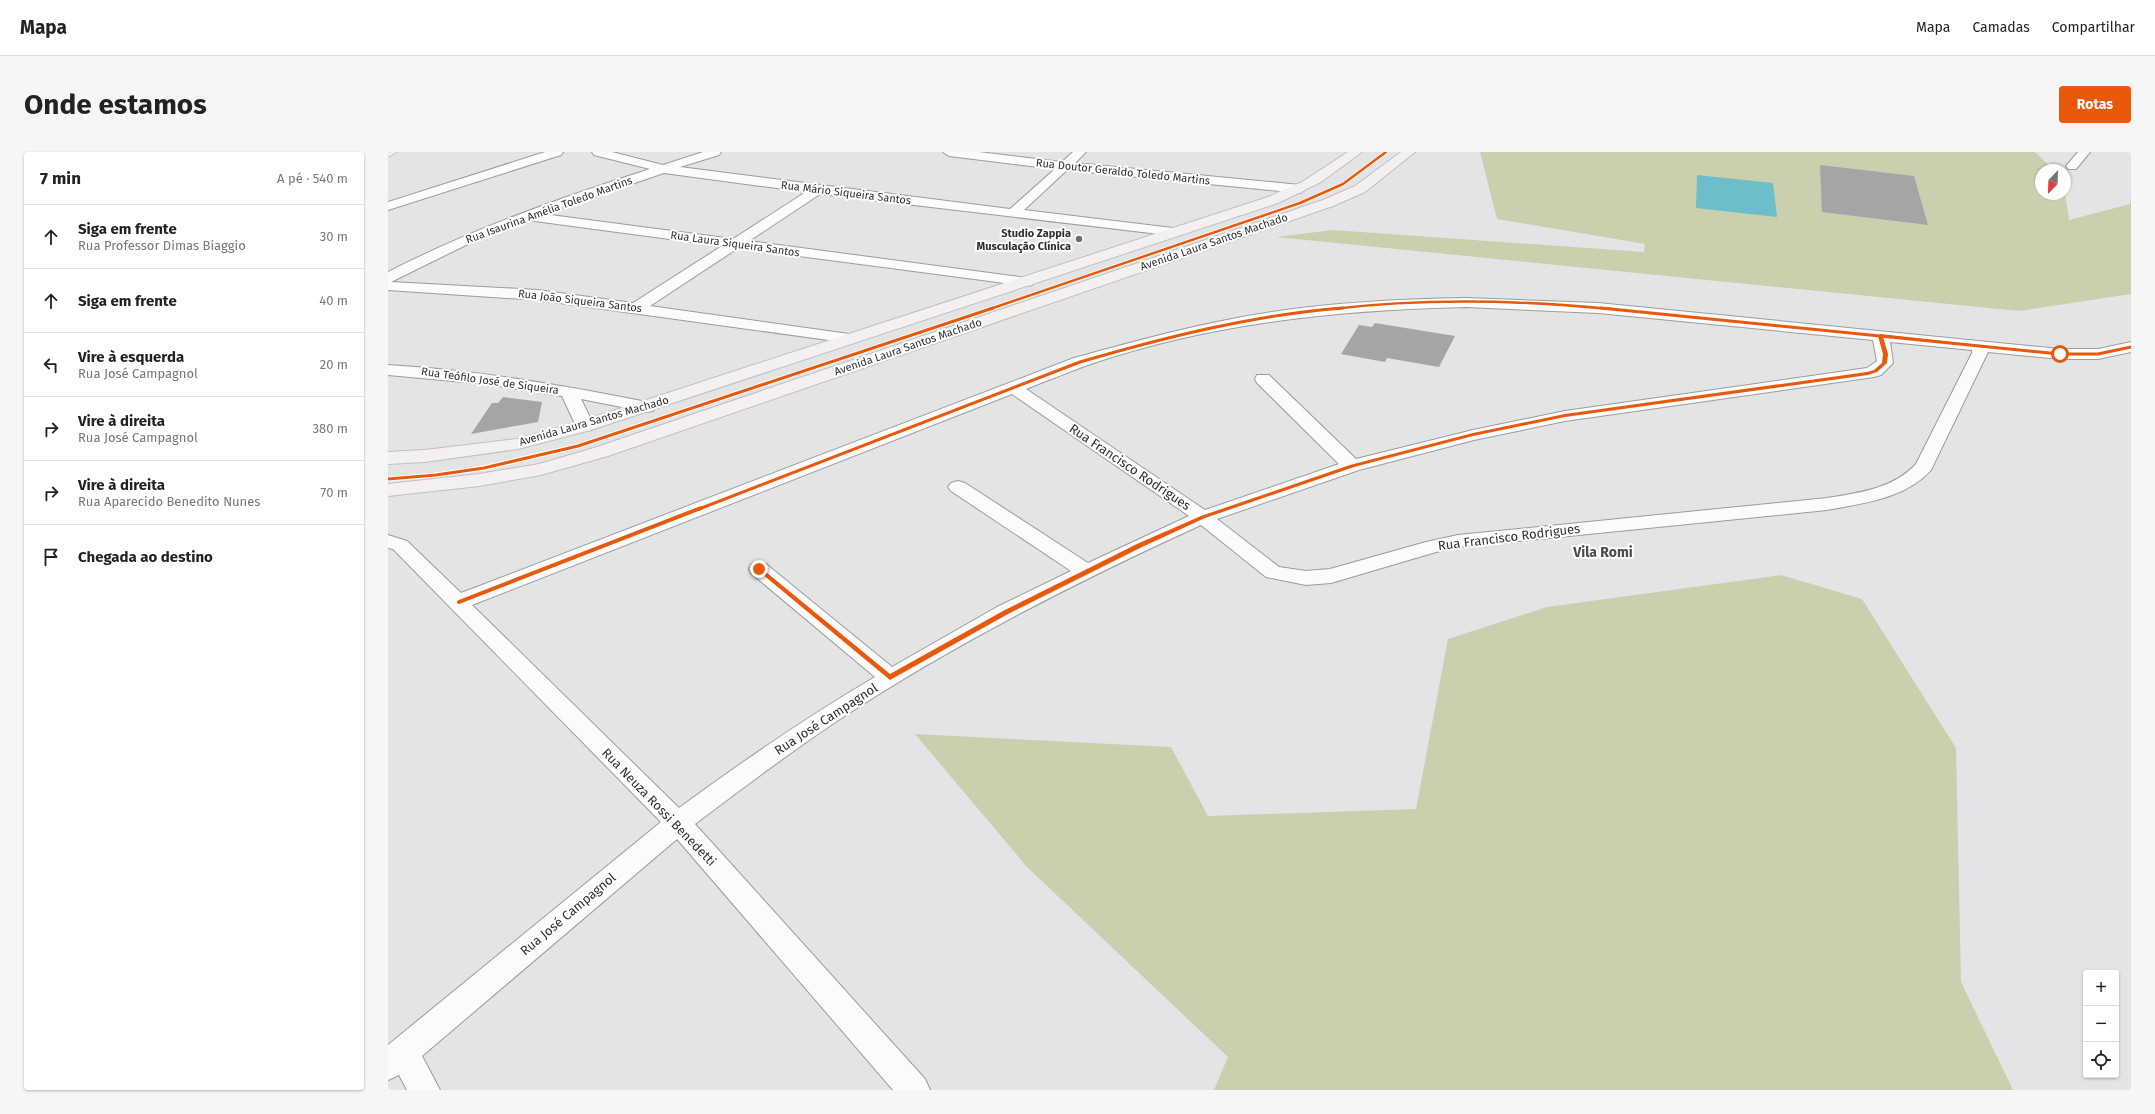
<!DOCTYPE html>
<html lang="pt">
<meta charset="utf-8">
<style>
:root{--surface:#fff;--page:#f6f6f6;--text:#222;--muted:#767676;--line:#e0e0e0;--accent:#ea580c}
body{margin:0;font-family:"Fira Sans",sans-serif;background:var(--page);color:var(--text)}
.controls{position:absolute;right:12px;bottom:12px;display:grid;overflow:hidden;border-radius:4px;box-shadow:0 1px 3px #0004}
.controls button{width:36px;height:36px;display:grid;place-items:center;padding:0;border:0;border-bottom:1px solid var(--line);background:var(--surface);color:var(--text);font:20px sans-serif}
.compass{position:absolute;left:1647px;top:12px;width:36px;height:36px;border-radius:50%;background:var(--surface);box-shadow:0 1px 3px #0004;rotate:203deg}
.stop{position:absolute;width:12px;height:12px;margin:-9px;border:3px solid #ea580c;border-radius:50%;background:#fff}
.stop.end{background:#ea580c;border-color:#fff;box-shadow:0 1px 4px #0008}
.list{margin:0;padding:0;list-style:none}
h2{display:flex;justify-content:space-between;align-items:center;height:52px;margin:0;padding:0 16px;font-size:17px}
h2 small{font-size:13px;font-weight:400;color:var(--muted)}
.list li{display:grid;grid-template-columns:26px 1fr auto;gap:12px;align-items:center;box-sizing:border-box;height:64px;padding:0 16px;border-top:1px solid var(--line)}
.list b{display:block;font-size:15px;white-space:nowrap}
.list p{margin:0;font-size:13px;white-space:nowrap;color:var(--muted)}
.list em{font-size:13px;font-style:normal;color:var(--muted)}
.icon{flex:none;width:22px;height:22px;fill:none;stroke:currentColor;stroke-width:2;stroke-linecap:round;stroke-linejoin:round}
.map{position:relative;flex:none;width:1743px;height:938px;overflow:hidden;border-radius:4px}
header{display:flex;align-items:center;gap:24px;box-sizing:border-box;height:56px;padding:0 20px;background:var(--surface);border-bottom:1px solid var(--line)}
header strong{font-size:19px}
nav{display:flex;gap:22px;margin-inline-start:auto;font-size:14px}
.intro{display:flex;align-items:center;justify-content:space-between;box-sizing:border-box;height:96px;padding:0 24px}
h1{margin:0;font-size:28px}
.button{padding:10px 18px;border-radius:4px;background:var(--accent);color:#fff;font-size:14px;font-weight:700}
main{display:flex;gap:24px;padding:0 24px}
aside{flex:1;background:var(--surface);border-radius:4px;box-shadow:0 1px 3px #0004}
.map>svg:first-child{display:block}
</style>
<header>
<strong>Mapa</strong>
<nav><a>Mapa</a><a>Camadas</a><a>Compartilhar</a></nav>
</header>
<div class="intro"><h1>Onde estamos</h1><a class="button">Rotas</a></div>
<main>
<aside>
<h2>7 min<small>A pé · 540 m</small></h2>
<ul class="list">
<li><svg class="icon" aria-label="ahead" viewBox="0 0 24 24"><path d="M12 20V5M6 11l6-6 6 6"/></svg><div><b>Siga em frente</b><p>Rua Professor Dimas Biaggio</p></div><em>30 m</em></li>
<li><svg class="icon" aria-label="ahead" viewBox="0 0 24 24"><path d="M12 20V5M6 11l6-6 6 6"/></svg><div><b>Siga em frente</b></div><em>40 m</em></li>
<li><svg class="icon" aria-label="left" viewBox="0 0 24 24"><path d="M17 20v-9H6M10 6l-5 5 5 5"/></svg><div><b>Vire à esquerda</b><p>Rua José Campagnol</p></div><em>20 m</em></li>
<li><svg class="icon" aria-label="right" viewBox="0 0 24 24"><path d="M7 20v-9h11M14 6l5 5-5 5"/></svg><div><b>Vire à direita</b><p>Rua José Campagnol</p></div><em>380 m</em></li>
<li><svg class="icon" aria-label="right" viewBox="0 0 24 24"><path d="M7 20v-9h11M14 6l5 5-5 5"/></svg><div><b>Vire à direita</b><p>Rua Aparecido Benedito Nunes</p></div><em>70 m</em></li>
<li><svg class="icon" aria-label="arrive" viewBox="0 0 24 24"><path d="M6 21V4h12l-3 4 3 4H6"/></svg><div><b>Chegada ao destino</b></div></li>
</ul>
</aside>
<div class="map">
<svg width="1743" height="938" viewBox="0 0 1743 938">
<rect width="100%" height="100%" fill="#e2e4e6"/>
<!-- green -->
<g fill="#cbcfad">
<path d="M1092,0H1647L1666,18H1653V42H1677V40L1681,68L1742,52L1743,45V142L1631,159L888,85L945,78L1256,100L1257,92L1109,67Z"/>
<path d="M1393,423L1474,447L1568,596L1573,830L1625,938H826L840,905L639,715L527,582L783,595L820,664L1028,657L1060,487L1159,455Z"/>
</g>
<!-- water -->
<path fill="#6cbecb" d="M1309,23L1385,31L1389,65L1308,56Z"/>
<!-- building -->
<g fill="#a4a5a6">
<path d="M1432,13L1526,24L1540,73L1434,60Z"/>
<path d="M987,171L1067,184L1051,215L999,206L997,210L953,202L971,173L984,175Z"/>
<path d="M115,245L154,250L150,270L83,282L104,251H110Z"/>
</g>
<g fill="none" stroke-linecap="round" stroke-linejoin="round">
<defs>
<g id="minor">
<path d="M157,0H175L173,3L0,58V50Z"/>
<path d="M204,0H224L275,13L315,0H333L331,3L292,15L622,57L667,17L561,4L555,0H591L674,10L685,0H698L687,11L912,33L918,37L912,41L679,18L636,58L793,77L795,80L793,83L788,84L432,42L361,89L639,126L644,127L646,130L644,133L639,134L350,96L262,154L468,183L470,186L468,189L462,191L150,148L0,138V120C84,77 172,46 262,17L206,3ZM276,21L418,40L345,87L155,62ZM139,68L334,94L245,151L150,138L3,130L84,90Z"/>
<path d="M1690,0H1702L1688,17H1680L1678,14Z"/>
<path d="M1078,146L1210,151L1672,197H1710L1743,190V200L1710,207H1672L1600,200L1543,318C1517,347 1475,351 1439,358L1070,395L1048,400L943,431L918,433L878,425L813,373C688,430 564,493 449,569C400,602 353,637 307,672L537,927L542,938H505L289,687L34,904L52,938H19L11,923L0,928V893L273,670L5,397L0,396V383L19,389L73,441L686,206C751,188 817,170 884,160C949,150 1013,147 1078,146ZM1078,155L1210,161L1485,188L1489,209L1479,216L1177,259L1085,278L968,307L881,223H869L867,227L869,231L951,312L817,358L638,237C658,229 678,221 697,214C820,171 950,158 1078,155ZM1502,190L1584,198V201L1528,312C1505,337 1470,341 1439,346L1070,383L1038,390L942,417L918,419L891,415L829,367L971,318L1086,288L1177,269L1486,225L1493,223L1505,211ZM624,242L801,364L700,411L577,331L570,329L563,331L560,335L563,339L683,419L609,455L504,515L378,412L371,410L364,412L361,417L364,422L487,525C419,565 355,609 291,656L84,453Z"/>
<path d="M0,213C88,218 173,233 259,250L265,251L268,255L265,259L259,260L193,247L206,274L203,278L197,279L191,278L188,274L174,244L98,232L0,223Z"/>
</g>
<g id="major">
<path d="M0,0H9L0,5Z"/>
<path d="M960,0H974L933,30L890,51L203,278L130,297L37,310L0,312V300L37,298L129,287L191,270L880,45L914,30Z"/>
<path d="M1013,0H1027L977,40L945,54L220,304L153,323L91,334L0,344V332L91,322L151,312L206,296L935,48L967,34Z"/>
</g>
</defs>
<!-- minor casing -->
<use href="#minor" stroke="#9a9c9d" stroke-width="2"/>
<!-- major casing -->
<use href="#major" stroke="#bfc0c1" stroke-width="2"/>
<!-- minor -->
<use href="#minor" fill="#fbfbfb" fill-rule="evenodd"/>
<!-- major -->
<use href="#major" fill="#f4f0ef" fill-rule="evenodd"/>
<defs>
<g id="cycleway-far2">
<path d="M602,157L912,51L955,32L998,0"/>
<path d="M944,157C1036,146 1131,148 1223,157"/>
</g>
<g id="cycleway-far1">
<path d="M1213,156L1672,202H1710L1743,195"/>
<path d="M0,327L48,323L96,316L190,294L605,156"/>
<path d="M311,357L692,210C778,185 865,163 955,156"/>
</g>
<path id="cycleway" d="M71,450L313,356"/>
</defs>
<!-- cycleway-far2 casing -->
<use href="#cycleway-far2" stroke="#fff" stroke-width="4"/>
<!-- cycleway-far1 casing -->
<use href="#cycleway-far1" stroke="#fff" stroke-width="5"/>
<!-- cycleway casing -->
<use href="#cycleway" stroke="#fff" stroke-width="6"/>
<!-- cycleway-far2 -->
<use href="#cycleway-far2" stroke="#e8590c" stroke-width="2.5"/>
<!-- cycleway-far1 -->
<use href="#cycleway-far1" stroke="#e8590c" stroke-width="3"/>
<!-- cycleway -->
<use href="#cycleway" stroke="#e8590c" stroke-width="4"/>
</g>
<!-- route -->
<path fill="#ea580c" d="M1492,182L1674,202L1672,203L1495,185L1500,202L1499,211L1489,220L1480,223L1177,265L1085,284L966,315L817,366L754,395L620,462L502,528L368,417L373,416L502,522L615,459L749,392L813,364L962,313L1085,281L1177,262L1479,220L1486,218L1494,211L1495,202L1490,184Z"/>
<!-- markers -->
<circle fill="#6d6e70" stroke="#fff" stroke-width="1.5" cx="691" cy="87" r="4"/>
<g text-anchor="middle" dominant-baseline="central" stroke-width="4" stroke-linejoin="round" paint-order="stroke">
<!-- far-street labels -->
<g font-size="11" fill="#2e2f31" stroke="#fff">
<text transform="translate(735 20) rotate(6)">Rua Doutor Geraldo Toledo Martins</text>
<text transform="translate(458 41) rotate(7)">Rua Mário Siqueira Santos</text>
<text transform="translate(161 58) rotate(-20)">Rua Isaurina Amélia Toledo Martins</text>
<text transform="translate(826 90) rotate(-19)">Avenida Laura Santos Machado</text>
<text transform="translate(347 92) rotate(8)">Rua Laura Siqueira Santos</text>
<text transform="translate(192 149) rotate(7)">Rua João Siqueira Santos</text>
<text transform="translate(520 195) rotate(-19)">Avenida Laura Santos Machado</text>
<text transform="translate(102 229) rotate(8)">Rua Teófilo José de Siqueira</text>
<text transform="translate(206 269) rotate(-16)">Avenida Laura Santos Machado</text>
</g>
<!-- far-poi labels -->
<g font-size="11" font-weight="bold" fill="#2e2f31" stroke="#fff" text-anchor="end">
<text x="683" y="81">Studio Zappia<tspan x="683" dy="13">Musculação Clínica</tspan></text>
</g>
<!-- street labels -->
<g font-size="13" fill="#2e2f31" stroke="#fff">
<text transform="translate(742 315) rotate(34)">Rua Francisco Rodrigues</text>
<text transform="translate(1121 385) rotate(-7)">Rua Francisco Rodrigues</text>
<text transform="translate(438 567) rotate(-33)">Rua José Campagnol</text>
<text transform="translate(271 655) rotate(46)">Rua Neuza Rossi Benedetti</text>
<text transform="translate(180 762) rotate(-40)">Rua José Campagnol</text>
</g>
<!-- neighbourhood labels -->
<g font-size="14" font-weight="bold" fill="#494b4f" stroke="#fff">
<text x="1215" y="400">Vila Romi</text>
</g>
</g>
</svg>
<div class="controls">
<button>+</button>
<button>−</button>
<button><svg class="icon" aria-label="locate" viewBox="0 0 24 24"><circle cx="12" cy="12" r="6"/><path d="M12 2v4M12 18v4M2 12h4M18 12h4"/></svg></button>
</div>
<svg class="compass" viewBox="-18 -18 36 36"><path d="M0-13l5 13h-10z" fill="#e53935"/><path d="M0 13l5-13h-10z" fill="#767676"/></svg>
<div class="stop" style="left:1672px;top:202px"></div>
<div class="stop end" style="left:371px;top:417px"></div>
</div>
</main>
